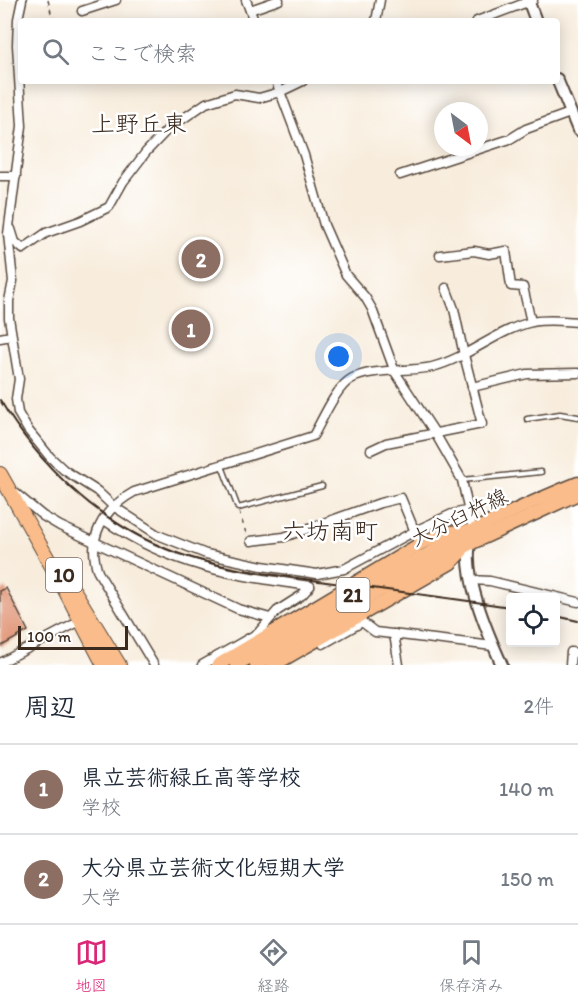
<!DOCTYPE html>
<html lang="ja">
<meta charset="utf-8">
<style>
:root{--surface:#fff;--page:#f6f6f7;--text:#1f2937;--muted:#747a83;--line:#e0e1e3;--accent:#db2777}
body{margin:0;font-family:Itim,"Klee One",sans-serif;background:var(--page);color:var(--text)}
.controls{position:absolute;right:18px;bottom:18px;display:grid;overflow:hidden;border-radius:6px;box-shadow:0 3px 15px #0003}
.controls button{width:54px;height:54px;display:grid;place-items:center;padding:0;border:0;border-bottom:2px solid var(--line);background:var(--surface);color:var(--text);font:30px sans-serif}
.compass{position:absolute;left:434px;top:102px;width:54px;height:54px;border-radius:50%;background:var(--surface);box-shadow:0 3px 15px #0003;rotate:148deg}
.scale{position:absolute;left:18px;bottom:15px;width:110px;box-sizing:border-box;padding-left:6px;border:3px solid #3b2a1e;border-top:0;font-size:16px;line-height:21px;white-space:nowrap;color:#3b2a1e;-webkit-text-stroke:4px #fff;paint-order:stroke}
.you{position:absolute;left:339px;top:357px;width:21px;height:21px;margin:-15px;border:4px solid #fff;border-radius:50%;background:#1a73e8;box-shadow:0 0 0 9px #1a73e833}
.badge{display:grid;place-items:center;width:39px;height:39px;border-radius:50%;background:var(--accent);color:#fff;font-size:20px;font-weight:700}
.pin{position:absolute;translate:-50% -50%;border:3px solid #fff;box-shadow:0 2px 6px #0006}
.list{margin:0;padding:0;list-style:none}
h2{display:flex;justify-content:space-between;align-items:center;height:78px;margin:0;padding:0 24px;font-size:26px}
h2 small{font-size:20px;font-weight:400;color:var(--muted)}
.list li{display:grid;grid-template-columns:39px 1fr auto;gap:18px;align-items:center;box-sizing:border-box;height:90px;padding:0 24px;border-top:2px solid var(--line)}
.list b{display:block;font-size:22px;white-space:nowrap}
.list p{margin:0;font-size:20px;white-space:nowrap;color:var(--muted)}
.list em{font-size:20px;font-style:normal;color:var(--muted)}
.icon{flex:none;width:33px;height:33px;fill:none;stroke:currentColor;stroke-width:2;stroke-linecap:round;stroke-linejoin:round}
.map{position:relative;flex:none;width:578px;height:665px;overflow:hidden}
.search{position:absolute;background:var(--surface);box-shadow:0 3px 15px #0003;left:18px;right:18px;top:18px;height:66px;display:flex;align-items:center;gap:15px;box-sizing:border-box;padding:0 21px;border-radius:6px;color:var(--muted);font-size:22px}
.sheet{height:258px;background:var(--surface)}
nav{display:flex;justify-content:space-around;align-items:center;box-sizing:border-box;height:84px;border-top:2px solid var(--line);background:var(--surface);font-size:16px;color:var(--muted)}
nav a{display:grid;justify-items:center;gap:3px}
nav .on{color:var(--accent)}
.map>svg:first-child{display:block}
</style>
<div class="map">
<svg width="578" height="665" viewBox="0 0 578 665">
<rect width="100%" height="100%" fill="#fff"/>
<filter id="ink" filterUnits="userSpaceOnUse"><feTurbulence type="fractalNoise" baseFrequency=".0167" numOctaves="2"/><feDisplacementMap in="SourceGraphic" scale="12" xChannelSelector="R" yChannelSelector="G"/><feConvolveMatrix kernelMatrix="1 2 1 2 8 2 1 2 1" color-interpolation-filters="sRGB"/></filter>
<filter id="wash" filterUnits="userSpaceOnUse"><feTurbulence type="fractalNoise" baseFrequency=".008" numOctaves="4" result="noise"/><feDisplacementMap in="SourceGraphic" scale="24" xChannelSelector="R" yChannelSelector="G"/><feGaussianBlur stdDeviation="1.35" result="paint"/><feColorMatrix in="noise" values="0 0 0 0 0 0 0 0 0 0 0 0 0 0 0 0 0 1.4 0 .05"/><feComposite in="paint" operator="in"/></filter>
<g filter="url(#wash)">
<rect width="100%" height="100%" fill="#f8eddd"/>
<g id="blocks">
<!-- building -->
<path fill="#df906f" d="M6,588L28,631L0,647V591Z"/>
</g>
</g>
<g filter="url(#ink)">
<use href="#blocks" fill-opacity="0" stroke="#57473b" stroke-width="1.5"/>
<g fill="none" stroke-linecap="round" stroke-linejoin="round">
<defs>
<g id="service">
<path d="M527,419L560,414L578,417"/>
<path d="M222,466L238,508L322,486"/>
<path d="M462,480L541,472"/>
</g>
<g id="minor">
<path d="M22,0L18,19L17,45L22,126L8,234L13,281L9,301V318L19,379L16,399L18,413L28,430L50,457L64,470L97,491L113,506L158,535L206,554L262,566L317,574L344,569L415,531L452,514L470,510"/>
<path d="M246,0L254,21"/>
<path d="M250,10L279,0"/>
<path d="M82,11L116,0"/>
<path d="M376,21L380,0"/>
<path d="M477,21L533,0"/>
<path d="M276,81L304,155L324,225L346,275L365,297L372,309L395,372L435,433L462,480L473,531"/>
<path d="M400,175L510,139L526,129L570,113"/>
<path d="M0,176H16"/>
<path d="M11,229L15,242L23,249L46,233L80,221L109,207L123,182L146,152L168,129L206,103L235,94L259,98L280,92L303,81"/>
<path d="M440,255L474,251L489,254L506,251L511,286L523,287L531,322"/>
<path d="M0,338L11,336"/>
<path d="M472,387L527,374L578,373"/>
<path d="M371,450L386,443L482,424L464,355L454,309L446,288"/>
<path d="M14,492L43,516L60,526L238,609L270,618"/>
<path d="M104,520C171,566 231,575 310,586"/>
<path d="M251,541L284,537L380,503L401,498L420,544"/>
<path d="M471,580L490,581L578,602"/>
<path d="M394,634L399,665"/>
<path d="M323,644L362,622L375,632L493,646"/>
<path d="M0,663L80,621"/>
<path d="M154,665L98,572C86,538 103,509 134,492L313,436C322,421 336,387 351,379C370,368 409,372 432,367C468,358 497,330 532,322C547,319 563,321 578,322"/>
<path d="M202,665L258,633L277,611L302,595L310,586"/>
<path d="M570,665L571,652L578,653"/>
</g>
<g id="tertiary">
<path d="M528,0L536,21"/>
<path d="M557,79L578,130"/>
<path d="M471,539C461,573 488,634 502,665"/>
</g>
<g id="primary">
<path d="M218,665L420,544L446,532L469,531"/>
<path d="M236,665C271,646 304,624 338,604C415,559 495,516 578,483"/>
<path d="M256,665L377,592L470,544L578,494"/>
<path d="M274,665L451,563L462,551"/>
</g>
<g id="trunk">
<path d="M0,474L63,586L104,665"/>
<path d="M74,591L119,665"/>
</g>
</defs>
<!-- service casing -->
<use href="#service" stroke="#57473b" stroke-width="7"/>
<!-- minor casing -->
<use href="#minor" stroke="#57473b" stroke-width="11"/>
<!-- tertiary casing -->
<use href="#tertiary" stroke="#57473b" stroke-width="14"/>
<!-- primary casing -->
<use href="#primary" stroke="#57473b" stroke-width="15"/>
<!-- trunk casing -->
<use href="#trunk" stroke="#57473b" stroke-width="16"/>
<!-- path -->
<g stroke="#57473b" stroke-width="1.5" stroke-dasharray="4.5 4.5" stroke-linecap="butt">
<path d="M48,0L53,21"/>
<path d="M71,21L79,19"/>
<path d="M239,512L247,536"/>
</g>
<!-- service -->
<use href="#service" stroke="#fff" stroke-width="4"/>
<!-- minor -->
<use href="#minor" stroke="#fff" stroke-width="8"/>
<!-- tertiary -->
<use href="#tertiary" stroke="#fff" stroke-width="10"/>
<!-- primary -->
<use href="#primary" stroke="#f9bc8a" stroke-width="12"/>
<!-- trunk -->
<use href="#trunk" stroke="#f9bc8a" stroke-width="14"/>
<!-- rail -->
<g stroke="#3b2a1e" stroke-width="2">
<path d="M0,400C39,465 96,520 166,549C212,568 276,575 326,582C388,590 449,598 510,607"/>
<path d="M556,616L578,621"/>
</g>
</g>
</g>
<g text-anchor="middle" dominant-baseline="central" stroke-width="5" stroke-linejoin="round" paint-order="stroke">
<!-- shield labels -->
<g fill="#fff" stroke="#766a62" stroke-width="1.5">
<rect x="46" y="558" width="36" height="34" rx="4.5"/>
<rect x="336.5" y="578" width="33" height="34" rx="4.5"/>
</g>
<g font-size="20" font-weight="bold" fill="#3b2a1e">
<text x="64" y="575">10</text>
<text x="353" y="595">21</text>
</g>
<!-- street labels -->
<g font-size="21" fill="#3b2a1e" stroke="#fff">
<text transform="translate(459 517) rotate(-26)">大分臼杵線</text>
</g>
<!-- quarter labels -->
<g font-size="24" fill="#3b2a1e" stroke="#fff">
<text x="139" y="123">上野丘東</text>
<text x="330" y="530">六坊南町</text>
</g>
</g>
</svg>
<div class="controls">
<button><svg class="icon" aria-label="locate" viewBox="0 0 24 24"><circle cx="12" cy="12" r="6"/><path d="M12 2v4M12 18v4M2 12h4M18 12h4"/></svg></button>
</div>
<svg class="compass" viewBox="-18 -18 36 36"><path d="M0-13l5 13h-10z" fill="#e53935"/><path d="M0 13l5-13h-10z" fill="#747a83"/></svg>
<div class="scale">100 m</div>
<div class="you"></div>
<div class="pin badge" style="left:191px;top:329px;background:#8d6e63">1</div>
<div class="pin badge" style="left:201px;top:259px;background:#8d6e63">2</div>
<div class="search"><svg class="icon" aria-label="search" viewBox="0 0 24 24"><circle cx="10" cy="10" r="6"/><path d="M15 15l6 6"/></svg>ここで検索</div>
</div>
<section class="sheet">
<h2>周辺<small>2件</small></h2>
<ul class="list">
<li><span class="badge" style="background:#8d6e63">1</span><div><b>県立芸術緑丘高等学校</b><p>学校</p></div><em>140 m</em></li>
<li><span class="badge" style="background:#8d6e63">2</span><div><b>大分県立芸術文化短期大学</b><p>大学</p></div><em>150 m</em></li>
</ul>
</section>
<nav>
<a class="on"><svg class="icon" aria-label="map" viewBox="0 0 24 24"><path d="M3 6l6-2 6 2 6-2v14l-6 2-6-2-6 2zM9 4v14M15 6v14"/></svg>地図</a>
<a><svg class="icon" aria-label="directions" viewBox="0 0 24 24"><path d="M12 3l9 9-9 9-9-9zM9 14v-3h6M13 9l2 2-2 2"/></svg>経路</a>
<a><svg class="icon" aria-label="saved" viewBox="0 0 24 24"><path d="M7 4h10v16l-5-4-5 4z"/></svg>保存済み</a>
</nav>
